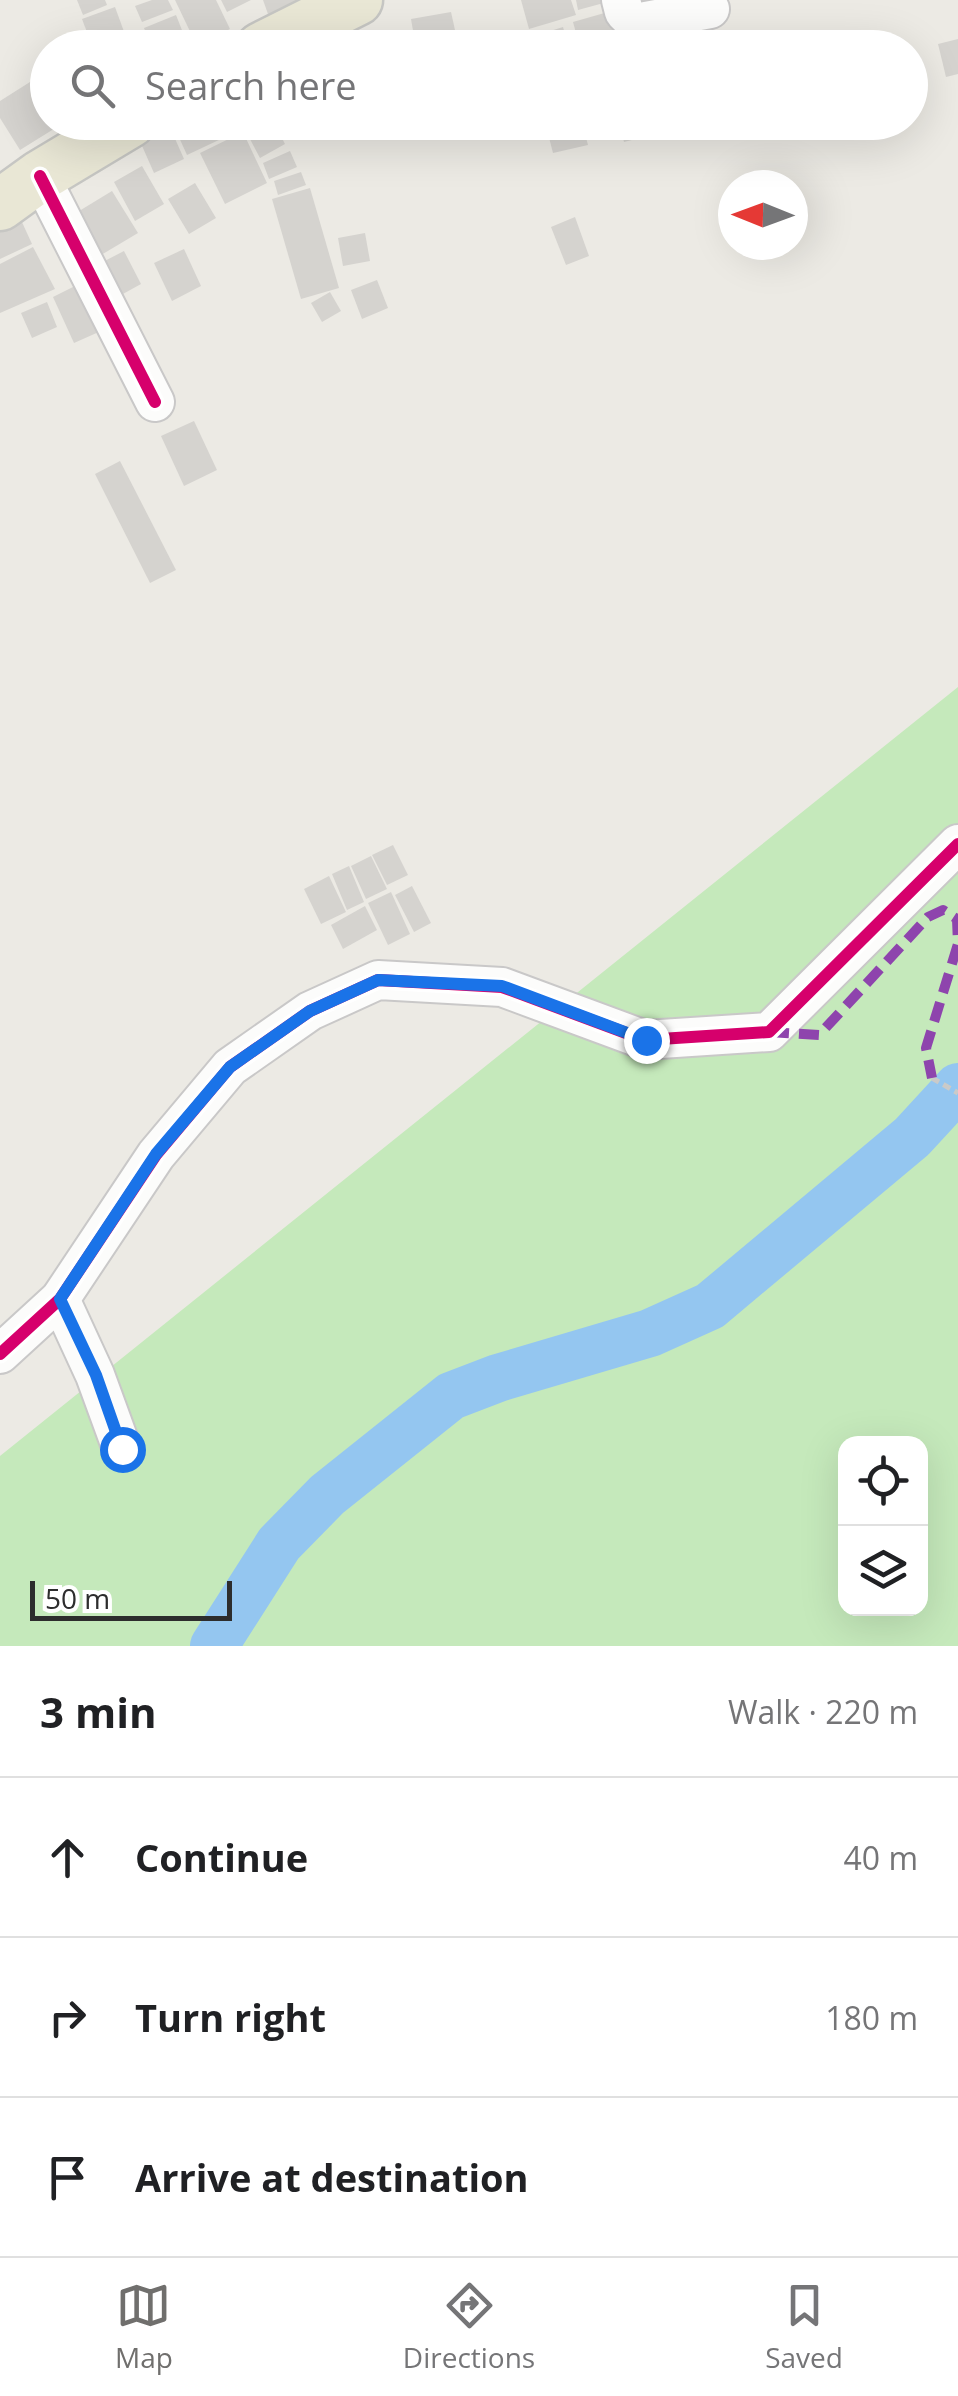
<!DOCTYPE html>
<meta charset="utf-8">
<style>
:root{--surface:#fff;--page:#f2f2f2;--text:#202124;--muted:#757577;--line:#e0e0e0;--accent:#706f6d}
body{margin:0;font-family:"Open Sans",sans-serif;background:var(--page);color:var(--text)}
.controls{position:absolute;right:30px;bottom:30px;display:grid;overflow:hidden;border-radius:20px;box-shadow:0 10px 40px #0002}
.controls button{width:90px;height:90px;display:grid;place-items:center;padding:0;border:0;border-bottom:2px solid var(--line);background:var(--surface);color:var(--text);font:50px sans-serif}
.compass{position:absolute;left:718px;top:170px;width:90px;height:90px;border-radius:50%;background:var(--surface);box-shadow:0 10px 40px #0002;rotate:271deg}
.scale{position:absolute;left:30px;bottom:25px;width:202px;box-sizing:border-box;padding-left:10px;border:5px solid #2d2d2d;border-top:0;font-size:28px;line-height:35px;white-space:nowrap;color:#2d2d2d;-webkit-text-stroke:8px #fff;paint-order:stroke}
.stop{position:absolute;width:30px;height:30px;margin:-22px;border:8px solid #1a73e8;border-radius:50%;background:#fff}
.stop.end{background:#1a73e8;border-color:#fff;box-shadow:0 2px 10px #0008}
.list{margin:0;padding:0;list-style:none}
h2{display:flex;justify-content:space-between;align-items:center;height:130px;margin:0;padding:0 40px;font-size:42px}
h2 small{font-size:32px;font-weight:400;color:var(--muted)}
.list li{display:grid;grid-template-columns:65px 1fr auto;gap:30px;align-items:center;box-sizing:border-box;height:160px;padding:0 40px;border-top:2px solid var(--line)}
.list b{display:block;font-size:38px;white-space:nowrap}
.list em{font-size:32px;font-style:normal;color:var(--muted)}
.icon{flex:none;width:55px;height:55px;fill:none;stroke:currentColor;stroke-width:2;stroke-linecap:round;stroke-linejoin:round}
.map{position:relative;flex:none;width:958px;height:1646px;overflow:hidden}
.search{position:absolute;background:var(--surface);box-shadow:0 10px 40px #0002;left:30px;right:30px;top:30px;height:110px;display:flex;align-items:center;gap:25px;box-sizing:border-box;padding:0 35px;border-radius:55px;color:var(--muted);font-size:38px}
.sheet{height:610px;background:var(--surface)}
nav{display:flex;justify-content:space-around;align-items:center;box-sizing:border-box;height:140px;border-top:2px solid var(--line);background:var(--surface);font-size:28px;color:var(--muted)}
nav a{display:grid;justify-items:center;gap:5px}
nav .on{color:var(--accent)}
.map>svg:first-child{display:block}
</style>
<div class="map">
<svg width="958" height="1646" viewBox="0 0 958 1646">
<rect width="100%" height="100%" fill="#eceae4"/>
<!-- green -->
<path fill="#c5e9bb" fill-rule="evenodd" d="M958,687V1646H0V1456ZM846,1444H920V1608H846Z"/>
<g fill="none" stroke-linecap="round" stroke-linejoin="round">
<!-- river -->
<path stroke="#94c6f0" stroke-width="48" d="M214,1646L279,1544L327,1495L451,1396L498,1378L650,1333L710,1306L912,1137L958,1087"/>
</g>
<!-- building -->
<g fill="#d5d3cf">
<path d="M77,0H105L107,5L83,15Z"/>
<path d="M152,0H168L173,10L142,22L135,6Z"/>
<path d="M175,0H216L230,29L197,46Z"/>
<path d="M221,0H251L227,12Z"/>
<path d="M263,0H305L306,1L268,14Z"/>
<path d="M521,0H571L576,15L529,29Z"/>
<path d="M576,0H611V1L578,10Z"/>
<path d="M115,7L130,48H93L82,19Z"/>
<path d="M615,10L624,41L601,48H580L573,22Z"/>
<path d="M451,12L459,48H416L411,19Z"/>
<path d="M176,15L189,48H152L144,28Z"/>
<path d="M563,27L569,48H527L525,39Z"/>
<path d="M516,32L521,48H494L492,40Z"/>
<path d="M958,39V74L946,77L938,44Z"/>
<path d="M30,82L48,111V122H55L57,127L20,150L0,118V101Z"/>
<path d="M172,122H234L238,131L187,155Z"/>
<path d="M241,122H274L285,144L260,158Z"/>
<path d="M305,122H335L310,134Z"/>
<path d="M559,122H582L588,145L553,153L546,126Z"/>
<path d="M619,122H695V124L624,142Z"/>
<path d="M169,125L184,159L154,173L139,139Z"/>
<path d="M243,132L267,183L225,204L200,153Z"/>
<path d="M290,151L297,167L269,179L263,163Z"/>
<path d="M142,166L164,204L135,221L114,182Z"/>
<path d="M301,172L306,185L278,195L274,181Z"/>
<path d="M195,183L216,218L189,234L168,199Z"/>
<path d="M310,188L339,288L301,299L272,199Z"/>
<path d="M112,191L138,233L91,261L66,219Z"/>
<path d="M575,217L589,256L566,265L551,227Z"/>
<path d="M21,220L32,244L0,259V231Z"/>
<path d="M365,233L370,261L343,266L338,238Z"/>
<path d="M33,247L55,289L0,313V264Z"/>
<path d="M184,249L201,286L172,301L154,263Z"/>
<path d="M124,251L141,284L112,300L95,266Z"/>
<path d="M377,280L388,308L362,319L351,290Z"/>
<path d="M79,284L101,331L74,343L53,297Z"/>
<path d="M330,292L341,311L322,322L311,303Z"/>
<path d="M47,302L57,327L32,338L21,313Z"/>
<path d="M194,421L217,470L184,486L161,436Z"/>
<path d="M120,461L176,570L150,583L95,474Z"/>
<path d="M393,845L408,875L387,885L372,855Z"/>
<path d="M371,856L387,889L366,899L351,866Z"/>
<path d="M349,866L364,902L347,910L332,874Z"/>
<path d="M329,876L346,912L321,924L304,889Z"/>
<path d="M412,886L431,923L414,932L395,895Z"/>
<path d="M391,892L410,934L388,945L368,903Z"/>
<path d="M365,906L377,930L343,949L331,925Z"/>
</g>
<g fill="none" stroke-linecap="round" stroke-linejoin="round">
<defs>
<g id="minor">
<path d="M621,0L624,12L635,23L710,9"/>
<path d="M40,176L155,402"/>
<path d="M60,1299L95,1375L122,1449"/>
<path d="M0,1354L60,1299L156,1155L230,1067L310,1011L378,980L502,987L645,1040L769,1032L958,844"/>
</g>
<g id="major">
<path d="M261,48L357,0"/>
<path d="M0,205L40,176L130,122"/>
</g>
</defs>
<!-- minor casing -->
<use href="#minor" stroke="#c9c8c8" stroke-width="42"/>
<!-- major casing -->
<use href="#major" stroke="#c6c6c3" stroke-width="55"/>
<!-- path -->
<path stroke="#cacac9" stroke-width="5" stroke-dasharray="8 5" stroke-linecap="butt" d="M932,1078L958,1093"/>
<!-- minor -->
<use href="#minor" stroke="#fcfcfb" stroke-width="38"/>
<!-- major -->
<use href="#major" stroke="#e9e7d5" stroke-width="50"/>
<!-- quiet -->
<path stroke="#8e44ad" stroke-width="10" stroke-dasharray="20 10" stroke-linecap="butt" d="M769,1032L819,1035L928,917L943,910L957,919L958,944L926,1048L932,1078"/>
<defs>
<g id="cycleway">
<path d="M40,176L155,402"/>
<path d="M0,1354L60,1299L156,1155L230,1067L310,1011L378,980L502,987L645,1040L769,1032L958,844"/>
</g>
</defs>
<!-- cycleway casing -->
<use href="#cycleway" stroke="#fff" stroke-width="19"/>
<!-- cycleway -->
<use href="#cycleway" stroke="#d6006c" stroke-width="12"/>
</g>
<g fill="none" stroke-linecap="round" stroke-linejoin="round">
<!-- route -->
<path stroke="#1a73e8" stroke-width="12" d="M122,1449L96,1375L60,1299L156,1154L230,1067L310,1011L378,980L502,986L646,1040"/>
</g>
</svg>
<div class="controls">
<button><svg class="icon" aria-label="locate" viewBox="0 0 24 24"><circle cx="12" cy="12" r="6"/><path d="M12 2v4M12 18v4M2 12h4M18 12h4"/></svg></button>
<button><svg class="icon" aria-label="layers" viewBox="0 0 24 24"><path d="M12 4l9 5-9 5-9-5zM3 14l9 5 9-5"/></svg></button>
</div>
<svg class="compass" viewBox="-18 -18 36 36"><path d="M0-13l5 13h-10z" fill="#e53935"/><path d="M0 13l5-13h-10z" fill="#757577"/></svg>
<div class="scale">50 m</div>
<div class="stop" style="left:122px;top:1449px"></div>
<div class="stop end" style="left:646px;top:1040px"></div>
<div class="search"><svg class="icon" aria-label="search" viewBox="0 0 24 24"><circle cx="10" cy="10" r="6"/><path d="M15 15l6 6"/></svg>Search here</div>
</div>
<section class="sheet">
<h2>3 min<small>Walk · 220 m</small></h2>
<ul class="list">
<li><svg class="icon" aria-label="ahead" viewBox="0 0 24 24"><path d="M12 20V5M6 11l6-6 6 6"/></svg><div><b>Continue</b></div><em>40 m</em></li>
<li><svg class="icon" aria-label="right" viewBox="0 0 24 24"><path d="M7 20v-9h11M14 6l5 5-5 5"/></svg><div><b>Turn right</b></div><em>180 m</em></li>
<li><svg class="icon" aria-label="arrive" viewBox="0 0 24 24"><path d="M6 21V4h12l-3 4 3 4H6"/></svg><div><b>Arrive at destination</b></div></li>
</ul>
</section>
<nav>
<a class="on"><svg class="icon" aria-label="map" viewBox="0 0 24 24"><path d="M3 6l6-2 6 2 6-2v14l-6 2-6-2-6 2zM9 4v14M15 6v14"/></svg>Map</a>
<a><svg class="icon" aria-label="directions" viewBox="0 0 24 24"><path d="M12 3l9 9-9 9-9-9zM9 14v-3h6M13 9l2 2-2 2"/></svg>Directions</a>
<a><svg class="icon" aria-label="saved" viewBox="0 0 24 24"><path d="M7 4h10v16l-5-4-5 4z"/></svg>Saved</a>
</nav>
